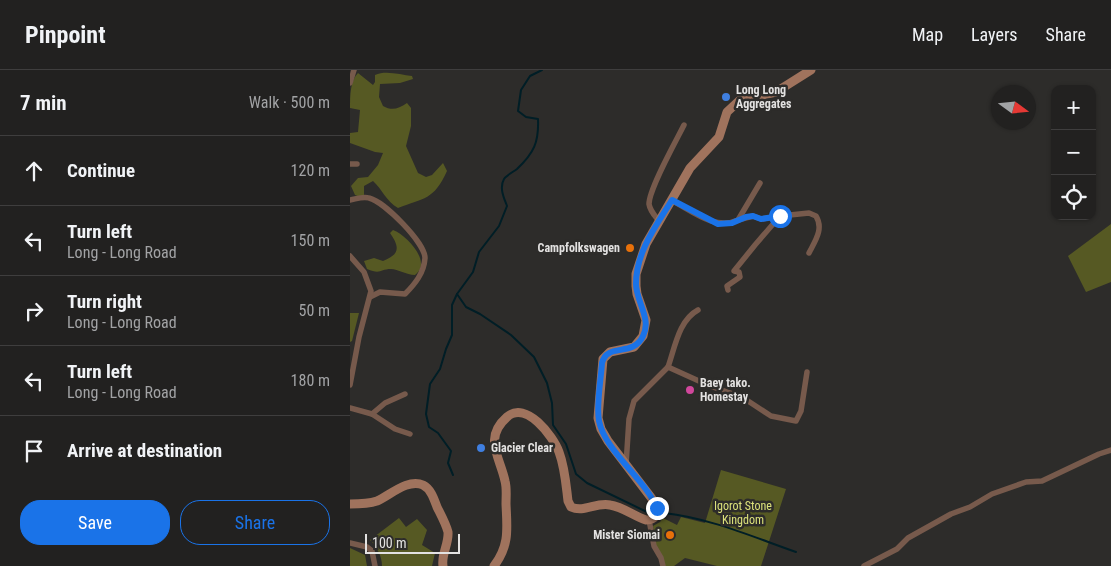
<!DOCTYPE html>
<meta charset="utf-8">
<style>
:root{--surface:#222120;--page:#2a2929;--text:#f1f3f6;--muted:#a2a3a5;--line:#3f3e3e;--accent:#1a73e8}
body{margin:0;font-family:"Roboto Condensed",sans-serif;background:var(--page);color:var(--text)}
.controls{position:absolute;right:15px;top:15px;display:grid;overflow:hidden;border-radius:10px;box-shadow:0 1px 4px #0004}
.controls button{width:45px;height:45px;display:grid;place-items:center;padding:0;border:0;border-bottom:1px solid var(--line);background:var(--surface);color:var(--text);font:25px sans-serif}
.compass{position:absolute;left:641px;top:15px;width:45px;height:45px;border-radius:50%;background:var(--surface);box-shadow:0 1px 4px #0004;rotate:105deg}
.scale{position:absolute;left:15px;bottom:12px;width:95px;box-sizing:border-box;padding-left:5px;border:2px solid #e3e2e1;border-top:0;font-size:14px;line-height:18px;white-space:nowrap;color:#e3e2e1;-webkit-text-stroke:4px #2d2c2a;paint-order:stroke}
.stop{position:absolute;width:15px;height:15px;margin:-11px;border:4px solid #1a73e8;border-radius:50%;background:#fff}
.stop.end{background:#1a73e8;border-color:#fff;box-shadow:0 1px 5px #0008}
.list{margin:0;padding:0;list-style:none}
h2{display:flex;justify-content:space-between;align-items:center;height:65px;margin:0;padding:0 20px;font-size:21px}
h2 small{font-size:16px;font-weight:400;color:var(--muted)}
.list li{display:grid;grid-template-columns:32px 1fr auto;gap:15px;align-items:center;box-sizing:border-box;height:70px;padding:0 20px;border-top:1px solid var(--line)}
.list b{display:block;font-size:19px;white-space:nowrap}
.list p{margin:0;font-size:16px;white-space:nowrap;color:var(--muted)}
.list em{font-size:16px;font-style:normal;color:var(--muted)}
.actions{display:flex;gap:10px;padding:15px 20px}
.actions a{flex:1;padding:11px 0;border:1px solid var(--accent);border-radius:20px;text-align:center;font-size:18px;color:var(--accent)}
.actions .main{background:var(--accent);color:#fff}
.icon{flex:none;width:28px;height:28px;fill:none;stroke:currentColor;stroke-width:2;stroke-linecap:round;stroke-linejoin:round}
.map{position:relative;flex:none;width:761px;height:496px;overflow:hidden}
header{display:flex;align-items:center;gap:30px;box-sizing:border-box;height:70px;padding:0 25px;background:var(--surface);border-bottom:1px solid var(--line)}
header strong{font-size:24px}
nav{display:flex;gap:28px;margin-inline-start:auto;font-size:18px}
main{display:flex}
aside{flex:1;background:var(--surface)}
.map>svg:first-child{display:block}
</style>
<header>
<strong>Pinpoint</strong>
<nav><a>Map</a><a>Layers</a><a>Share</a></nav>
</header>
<main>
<aside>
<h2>7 min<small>Walk · 500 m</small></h2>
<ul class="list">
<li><svg class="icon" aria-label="ahead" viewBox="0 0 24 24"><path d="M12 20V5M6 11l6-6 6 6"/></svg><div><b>Continue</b></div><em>120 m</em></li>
<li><svg class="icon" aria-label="left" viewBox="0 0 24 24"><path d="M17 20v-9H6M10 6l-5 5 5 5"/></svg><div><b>Turn left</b><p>Long - Long Road</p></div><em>150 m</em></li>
<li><svg class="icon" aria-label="right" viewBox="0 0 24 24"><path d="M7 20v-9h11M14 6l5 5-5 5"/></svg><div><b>Turn right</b><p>Long - Long Road</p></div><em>50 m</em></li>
<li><svg class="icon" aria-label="left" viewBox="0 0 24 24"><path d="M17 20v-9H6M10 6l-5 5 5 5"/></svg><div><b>Turn left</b><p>Long - Long Road</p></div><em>180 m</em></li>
<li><svg class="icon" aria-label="arrive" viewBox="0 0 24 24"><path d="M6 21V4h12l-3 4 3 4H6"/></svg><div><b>Arrive at destination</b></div></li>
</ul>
<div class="actions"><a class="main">Save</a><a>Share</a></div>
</aside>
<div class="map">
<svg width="761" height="496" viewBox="0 0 761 496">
<rect width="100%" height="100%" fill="#2d2c2a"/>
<!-- green -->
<g fill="#565923">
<path d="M8,3L23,15L25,12V5C36,0 51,5 62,6L63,9L50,13L30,14L29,27L33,36C42,41 48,39 57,33L61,38V56L56,76L68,103L76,107L82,105L93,93L97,101C84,130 74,128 48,138C36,131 32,119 23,111L14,116V125L10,127L5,125L1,116L8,108L18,107L28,95L33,83L25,82L0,73V63L8,62L10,40L0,38C0,26 0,11 8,3Z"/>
<path d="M761,154V212L736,222L718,186Z"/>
<path d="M43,160C54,164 72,182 71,195C71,200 68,202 65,205C56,205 48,199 41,199C30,199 31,205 17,199L14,191L24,188L33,191C51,184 49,176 40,163Z"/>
<path d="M0,243H9L2,271L0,272Z"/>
<path d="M371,400L436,419L411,496H367L335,488L324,496H315L305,473L303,456L310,452L313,448L327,455L331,447L355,453Z"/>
<path d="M49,448L56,457L67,449L77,460L72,475L85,483L82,496H32C32,486 27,477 20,470Z"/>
<path d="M0,478L15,485L17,496H0Z"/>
</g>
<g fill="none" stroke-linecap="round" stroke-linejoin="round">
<!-- stream -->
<g stroke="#001e26" stroke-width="2">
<path d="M107,224L116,237L130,244L161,265L184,287L197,313L202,333L203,355L216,374L226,404L237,413L297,442L301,441"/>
<path d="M103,405L98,393L101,381L88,363L79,357L76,344L80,314L90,299L96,279L102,265V235L107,224L123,202L129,182L149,156L157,136C154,128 149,118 154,109C157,105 163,102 167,99C184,83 189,72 188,49L176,47L168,41L171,20L180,6L192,0"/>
<path d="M314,443C360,448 403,467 446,482"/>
</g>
<!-- street -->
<g stroke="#775a4c" stroke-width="5.5">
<path d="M0,13L4,0"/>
<path d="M0,94H7"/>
<path d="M0,130C6,129 13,126 19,128C35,132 75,173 75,188C74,203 65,214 55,224L30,222L20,227"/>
<path d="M321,130C341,140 365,161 388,150L410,113"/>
<path d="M430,146L459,143L466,146C474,159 465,171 459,183"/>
<path d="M309,151C305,146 300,141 299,134C299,119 326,71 334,55"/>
<path d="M0,186L14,202L21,221L9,267L0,315"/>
<path d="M378,220L377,216L390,207L389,202L384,201L405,175L430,146L411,149L403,146L388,150"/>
<path d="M318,297C325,277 329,250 348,240"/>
<path d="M0,338L22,344L45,359L60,364"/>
<path d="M22,344L35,333L55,324"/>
<path d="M276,395L279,349L284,331L318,297L360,316L392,327L421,346L446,351L451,341L457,302"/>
<path d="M299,450L304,476L311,488L313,496"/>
<path d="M0,473L17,477L22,481L25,496"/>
<path d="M514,496L547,479L558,468L601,444L620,437L642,424L676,412L692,411L749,384L761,380"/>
</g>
<!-- secondary -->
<g stroke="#a0735d" stroke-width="9">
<path d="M0,434C9,434 18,434 27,431C39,426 58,408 73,415C81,419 84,429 87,437C91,445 96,454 98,462C99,474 91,484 93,496"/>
<path d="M144,496C160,475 157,458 156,434C156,426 157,418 155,411C150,387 133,368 157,347C176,330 203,366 209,382C215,398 216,415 218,431L221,437C234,443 246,432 260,435C273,437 284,446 296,450C306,450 309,443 306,434L258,371L251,359L248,348L253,289L260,282L284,277L293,266L296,250L287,224L286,216V204L296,174L340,98L369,67L377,42L390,30L426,22L461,0"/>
</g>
</g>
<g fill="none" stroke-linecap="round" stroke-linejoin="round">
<!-- route -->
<path stroke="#1a73e8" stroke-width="6" d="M307,438C295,409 255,381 249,351C246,336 251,309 252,293C257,272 283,288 293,266C302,249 286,231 286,214C286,182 306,156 322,130L368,154L382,153L396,147L403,146L411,149L430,146"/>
</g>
<!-- markers -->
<g fill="#3f7fe0" stroke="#2d2c2a" stroke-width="2">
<circle cx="376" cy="27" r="5"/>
<circle cx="131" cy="378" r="5"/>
</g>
<g fill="#e8710a" stroke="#2d2c2a" stroke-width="2">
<circle cx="280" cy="178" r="5"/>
<circle cx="320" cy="465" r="5"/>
</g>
<circle fill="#d1479c" stroke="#2d2c2a" stroke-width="2" cx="340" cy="320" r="5"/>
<g text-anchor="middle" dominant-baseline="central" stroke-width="5" stroke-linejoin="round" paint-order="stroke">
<!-- poi labels -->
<g font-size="12" font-weight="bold" fill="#e3e2e1" stroke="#2d2c2a" text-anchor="start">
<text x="386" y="20">Long Long<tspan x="386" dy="14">Aggregates</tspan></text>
<text x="270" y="178" text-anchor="end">Campfolkswagen</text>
<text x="350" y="313">Baey tako.<tspan x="350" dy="14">Homestay</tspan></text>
<text x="141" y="378">Glacier Clear</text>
<text x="310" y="465" text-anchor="end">Mister Siomai</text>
</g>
<!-- park labels -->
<g font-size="12" fill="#dce27b" stroke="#2d2c2a">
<text x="393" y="436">Igorot Stone<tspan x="393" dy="14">Kingdom</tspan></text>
</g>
</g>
</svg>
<div class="controls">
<button>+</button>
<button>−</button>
<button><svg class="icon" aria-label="locate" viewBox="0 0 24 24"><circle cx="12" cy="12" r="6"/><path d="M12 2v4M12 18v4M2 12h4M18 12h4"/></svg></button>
</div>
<svg class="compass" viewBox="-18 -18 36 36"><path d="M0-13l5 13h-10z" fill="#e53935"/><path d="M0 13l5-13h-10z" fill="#a2a3a5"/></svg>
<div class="scale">100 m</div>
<div class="stop" style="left:430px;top:146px"></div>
<div class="stop end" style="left:307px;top:438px"></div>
</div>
</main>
